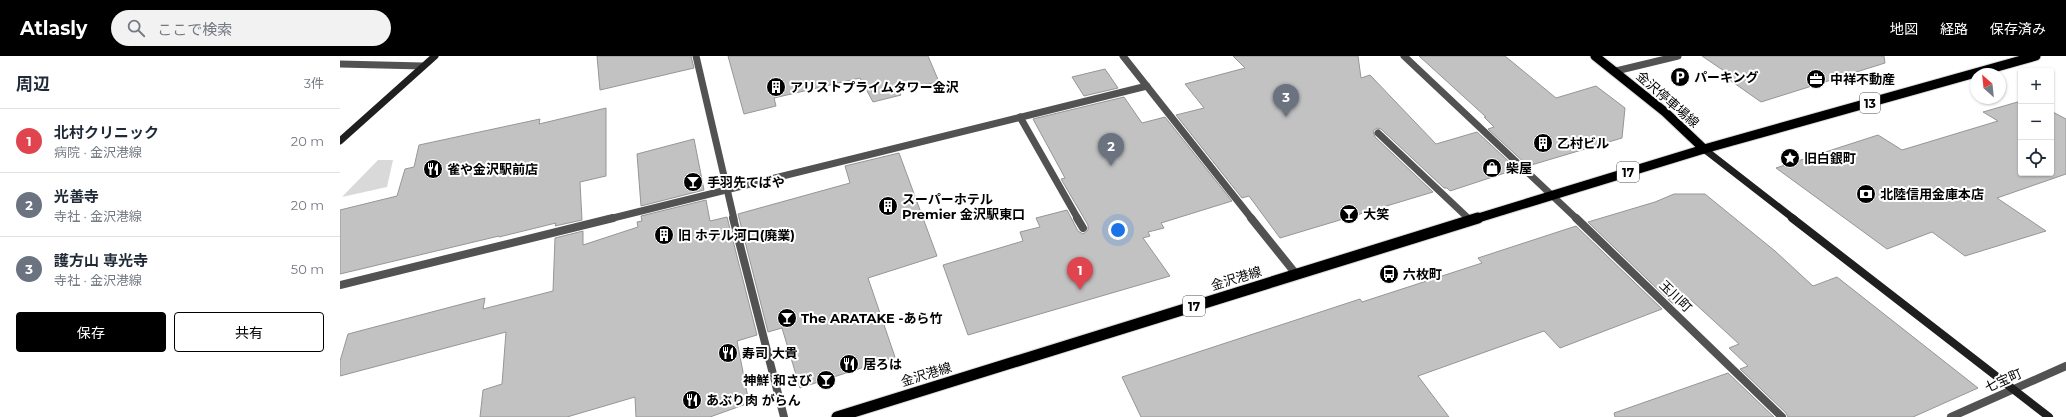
<!DOCTYPE html>
<html lang="ja">
<meta charset="utf-8">
<style>
:root{--surface:#fff;--page:#f2f2f3;--text:#1f2937;--muted:#747a83;--line:#e0e1e3;--accent:#000}
body{margin:0;font-family:Montserrat,"Noto Sans JP",sans-serif;background:var(--page);color:var(--text)}
.controls{position:absolute;right:12px;top:12px;display:grid;overflow:hidden;border-radius:4px;box-shadow:0 1px 3px #0004}
.controls button{width:36px;height:36px;display:grid;place-items:center;padding:0;border:0;border-bottom:1px solid var(--line);background:var(--surface);color:var(--text);font:20px sans-serif}
.compass{position:absolute;left:1630px;top:12px;width:36px;height:36px;border-radius:50%;background:var(--surface);box-shadow:0 1px 3px #0004;rotate:333deg}
.you{position:absolute;left:778px;top:174px;width:14px;height:14px;margin:-10px;border:3px solid #fff;border-radius:50%;background:#1a73e8;box-shadow:0 0 0 6px #1a73e833}
.badge{display:grid;place-items:center;width:26px;height:26px;border-radius:50%;background:var(--accent);color:#fff;font-size:13px;font-weight:700}
.pin{position:absolute;translate:-50% -33px;filter:drop-shadow(0 1px 2px #0008)}
.pin::after{content:'';position:absolute;top:21px;width:14px;height:12px;background:inherit;clip-path:polygon(0 0,100% 0,50% 100%)}
.list{margin:0;padding:0;list-style:none}
h2{display:flex;justify-content:space-between;align-items:center;height:52px;margin:0;padding:0 16px;font-size:17px}
h2 small{font-size:13px;font-weight:400;color:var(--muted)}
.list li{display:grid;grid-template-columns:26px 1fr auto;gap:12px;align-items:center;box-sizing:border-box;height:64px;padding:0 16px;border-top:1px solid var(--line)}
.list b{display:block;font-size:15px;white-space:nowrap}
.list p{margin:0;font-size:13px;white-space:nowrap;color:var(--muted)}
.list em{font-size:13px;font-style:normal;color:var(--muted)}
.actions{display:flex;gap:8px;padding:12px 16px}
.actions a{flex:1;padding:9px 0;border:1px solid var(--accent);border-radius:4px;text-align:center;font-size:14px;color:var(--accent)}
.actions .main{background:var(--accent);color:#fff}
.icon{flex:none;width:22px;height:22px;fill:none;stroke:currentColor;stroke-width:2;stroke-linecap:round;stroke-linejoin:round}
.map{position:relative;flex:none;width:1726px;height:361px;overflow:hidden}
header{display:flex;align-items:center;gap:24px;box-sizing:border-box;height:56px;padding:0 20px;background:var(--accent);color:#fff}
header strong{font-size:19px}
nav{display:flex;gap:22px;margin-inline-start:auto;font-size:14px}
.search{width:280px;height:36px;background:var(--page);display:flex;align-items:center;gap:10px;box-sizing:border-box;padding:0 14px;border-radius:22px;color:var(--muted);font-size:15px}
main{display:flex}
aside{flex:1;background:var(--surface)}
.map>svg:first-child{display:block}
</style>
<header>
<strong>Atlasly</strong>
<div class="search"><svg class="icon" aria-label="search" viewBox="0 0 24 24"><circle cx="10" cy="10" r="6"/><path d="M15 15l6 6"/></svg>ここで検索</div>
<nav><a>地図</a><a>経路</a><a>保存済み</a></nav>
</header>
<main>
<aside>
<h2>周辺<small>3件</small></h2>
<ul class="list">
<li><span class="badge" style="background:#e0444e">1</span><div><b>北村クリニック</b><p>病院 · 金沢港線</p></div><em>20 m</em></li>
<li><span class="badge" style="background:#6b7280">2</span><div><b>光善寺</b><p>寺社 · 金沢港線</p></div><em>20 m</em></li>
<li><span class="badge" style="background:#6b7280">3</span><div><b>護方山 専光寺</b><p>寺社 · 金沢港線</p></div><em>50 m</em></li>
</ul>
<div class="actions"><a class="main">保存</a><a>共有</a></div>
</aside>
<div class="map">
<svg width="1726" height="361" viewBox="0 0 1726 361">
<rect width="100%" height="100%" fill="#fff"/>
<!-- green -->
<path fill="#d9d9d9" d="M38,104H53L47,131L2,141Z"/>
<!-- building -->
<g fill="#c2c2c2" stroke="#969696">
<path d="M257,0H351L354,12L260,34Z"/>
<path d="M388,0H588L599,26L558,34L561,39L533,46L520,22L434,42L436,50L404,58Z"/>
<path d="M893,0H1018L1021,22L1030,19L1096,88L1137,76L1177,113L1110,135L1107,132H1104L1041,73L1037,72L1033,75L1035,81L1093,136L940,182L909,140L902,142L836,59L864,52L845,28L905,12Z"/>
<path d="M1079,0H1165L1216,42L1256,30L1285,52L1282,82L1188,110L1148,73L1154,71L1144,61H1146Z"/>
<path d="M1362,0H1544L1545,7L1421,46L1384,20L1390,19Z"/>
<path d="M765,13L778,32L744,40L732,21Z"/>
<path d="M784,41L802,67L825,61L892,145L821,167L824,172L808,176L810,180L803,182L830,220L628,279L603,209L683,185L680,176L700,171L696,162L727,154L738,175L743,178L748,174V169L721,123L725,122L693,63Z"/>
<path d="M1681,45V117H1711V55L1726,63V118L1657,142L1706,175L1625,200L1592,176L1547,193L1436,112L1538,79L1562,94L1658,65L1643,56Z"/>
<path d="M266,52V120L240,126L242,164L215,170L216,167L159,181V180L0,218V154L57,140L65,113L74,111L79,89L200,63L199,68Z"/>
<path d="M354,83L364,134L301,150L297,98Z"/>
<path d="M559,97L597,200L528,222L555,301L460,332L442,272L428,276L398,158L510,127L505,110Z"/>
<path d="M1334,138H1365L1435,195L1473,230L1497,221L1638,332L1573,361H1448L1446,357L1400,313L1408,310L1389,292L1399,288L1350,243L1334,249L1248,166L1315,146Z"/>
<path d="M366,144L370,165L387,161L417,279L397,285L409,347L370,361H296L295,341L227,361H140L143,334L162,328L166,276L0,320V305L8,278L145,242L143,253L213,235L215,182L243,175V189L298,171L297,166L302,165L301,160Z"/>
<path d="M1236,170L1322,253L1220,292L1204,275L1078,320L1109,361H801L782,321L1020,243L1022,246L1142,207L1138,202Z"/>
<path d="M1388,317L1434,361H1275L1274,357Z"/>
</g>
<g fill="none" stroke-linecap="round" stroke-linejoin="round">
<defs>
<g id="primary-far1">
<path d="M1255,0L1325,56L1364,93"/>
<path d="M1135,163L1364,93L1696,0"/>
</g>
<path id="primary" d="M497,361L1138,162"/>
</defs>
<!-- primary-far1 casing -->
<use href="#primary-far1" stroke="#dbdbdb" stroke-width="11"/>
<!-- primary casing -->
<use href="#primary" stroke="#dbdbdb" stroke-width="13"/>
<!-- lane-far1 -->
<g stroke="#525252" stroke-width="7">
<path d="M680,61L738,163"/>
<path d="M1038,77L1129,163"/>
</g>
<!-- lane -->
<g stroke="#525252" stroke-width="8">
<path d="M737,162L743,172"/>
<path d="M1127,162L1130,164"/>
</g>
<!-- street-far1 -->
<g stroke="#525252" stroke-width="7">
<path d="M356,0L394,163"/>
<path d="M783,0L912,163"/>
<path d="M1064,0L1237,163"/>
<path d="M0,8L83,10"/>
<path d="M1276,15L1338,0"/>
<path d="M269,163L807,30"/>
</g>
<!-- street -->
<g stroke="#525252" stroke-width="8">
<path d="M393,162L444,361"/>
<path d="M911,162L956,218"/>
<path d="M1236,162L1442,361"/>
<path d="M0,229L273,162"/>
<path d="M1611,361L1726,310"/>
</g>
<!-- secondary-far1 -->
<g stroke="#1f1f1f" stroke-width="7">
<path d="M0,85L95,0"/>
<path d="M1364,93L1454,163"/>
</g>
<!-- secondary -->
<path stroke="#1f1f1f" stroke-width="8" d="M1452,162L1709,361"/>
<!-- primary-far1 -->
<use href="#primary-far1" stroke="#000" stroke-width="9"/>
<!-- primary -->
<use href="#primary" stroke="#000" stroke-width="11"/>
</g>
<!-- icons -->
<defs>
<symbol id="parking-disc" viewBox="-11 -11 22 22"><circle r="9.5" fill="#000" stroke="#fff"/><path d="M-3.5-5.5H1a3.5 3.5 0 0 1 0 7H-1V5.5H-3.5ZM-1-3.4V-.6H.8a1.4 1.4 0 0 0 0-2.8Z" fill="#fff"/></symbol>
<symbol id="office-disc" viewBox="-11 -11 22 22"><circle r="9.5" fill="#000" stroke="#fff"/><path d="M-6-3h4V-5.5h4V-3h4V5H-6ZM-1-4.5V-3h2v-1.5ZM-6 0V1H6V0Z" fill="#fff"/></symbol>
<symbol id="building-disc" viewBox="-11 -11 22 22"><circle r="9.5" fill="#000" stroke="#fff"/><path d="M-4-6H4V6H1V3H-1V6H-4ZM-2.5-4.3h1.7v1.8h-1.7ZM.8-4.3h1.7v1.8H.8ZM-2.5-1h1.7V.8h-1.7ZM.8-1h1.7V.8H.8Z" fill="#fff"/></symbol>
<symbol id="sight-disc" viewBox="-11 -11 22 22"><circle r="9.5" fill="#000" stroke="#fff"/><path d="M0-6L1.8-2.2L6-1.7L2.9 1.2L3.7 5.4L0 3.3L-3.7 5.4L-2.9 1.2L-6-1.7L-1.8-2.2Z" fill="#fff"/></symbol>
<symbol id="shop-disc" viewBox="-11 -11 22 22"><circle r="9.5" fill="#000" stroke="#fff"/><path d="M-5-2.5h2.3a2.7 3.5 0 0 1 5.4 0H5L5.5 6h-11ZM-1.5-2.5h3a1.5 2.3 0 0 0-3 0Z" fill="#fff"/></symbol>
<symbol id="restaurant-disc" viewBox="-11 -11 22 22"><circle r="9.5" fill="#000" stroke="#fff"/><path d="M-5-6h1v4h1v-4h1v4h1v-4h1v5L-1.5 .5V6h-2V.5L-5-1ZM5-6V6H3V1.5H1.5Q1.5-4 5-6Z" fill="#fff"/></symbol>
<symbol id="bar-disc" viewBox="-11 -11 22 22"><circle r="9.5" fill="#000" stroke="#fff"/><path d="M-6-5H6L.8 .8V4.5H3.5V6h-7V4.5H-.8V.8Z" fill="#fff"/></symbol>
<symbol id="bank-disc" viewBox="-11 -11 22 22"><circle r="9.5" fill="#000" stroke="#fff"/><path d="M-6-4H6V4H-6ZM0-2.3a2.3 2.3 0 1 0 0 4.6a2.3 2.3 0 1 0 0-4.6Z" fill="#fff"/></symbol>
<symbol id="bus-disc" viewBox="-11 -11 22 22"><circle r="9.5" fill="#000" stroke="#fff"/><path d="M-5-6H5V4H4V6H2V4H-2V6H-4V4H-5ZM-3.5-4V0h7V-4ZM-3.5 1.2v1.5H-2V1.2ZM2 1.2v1.5H3.5V1.2Z" fill="#fff"/></symbol>
</defs>
<g fill-rule="evenodd">
<use href="#parking-disc" x="1329" y="10" width="22" height="22"/>
<use href="#office-disc" x="1465" y="12" width="22" height="22"/>
<use href="#building-disc" x="425" y="20" width="22" height="22"/>
<use href="#building-disc" x="1192" y="76" width="22" height="22"/>
<use href="#sight-disc" x="1439" y="91" width="22" height="22"/>
<use href="#shop-disc" x="1141" y="101" width="22" height="22"/>
<use href="#restaurant-disc" x="82" y="102" width="22" height="22"/>
<use href="#bar-disc" x="342" y="115" width="22" height="22"/>
<use href="#bank-disc" x="1515" y="127" width="22" height="22"/>
<use href="#building-disc" x="537" y="139" width="22" height="22"/>
<use href="#bar-disc" x="998" y="147" width="22" height="22"/>
<use href="#building-disc" x="313" y="168" width="22" height="22"/>
<use href="#bus-disc" x="1038" y="207" width="22" height="22"/>
<use href="#bar-disc" x="436" y="251" width="22" height="22"/>
<use href="#restaurant-disc" x="377" y="286" width="22" height="22"/>
<use href="#restaurant-disc" x="498" y="297" width="22" height="22"/>
<use href="#bar-disc" x="475" y="313" width="22" height="22"/>
<use href="#restaurant-disc" x="341" y="333" width="22" height="22"/>
</g>
<g text-anchor="middle" dominant-baseline="central" stroke-width="4" stroke-linejoin="round" paint-order="stroke">
<!-- shield labels -->
<g fill="#fff" stroke="#4c4c4c" stroke-width="1">
<rect x="1520" y="37" width="20" height="20" rx="3"/>
<rect x="1277" y="106" width="22" height="20" rx="3"/>
<rect x="843" y="240" width="22" height="20" rx="3"/>
</g>
<g font-size="12" font-weight="bold" fill="#000">
<text x="1530" y="47">13</text>
<text x="1288" y="116">17</text>
<text x="854" y="250">17</text>
</g>
<!-- poi labels -->
<g font-size="13" font-weight="bold" fill="#000" stroke="#fff" text-anchor="start">
<text x="1354" y="21">パーキング</text>
<text x="1490" y="23">中祥不動産</text>
<text x="450" y="31">アリストプライムタワー金沢</text>
<text x="1217" y="87">乙村ビル</text>
<text x="1464" y="102">旧白銀町</text>
<text x="1166" y="112">柴屋</text>
<text x="107" y="113">雀や金沢駅前店</text>
<text x="367" y="126">手羽先てばや</text>
<text x="1540" y="138">北陸信用金庫本店</text>
<text x="562" y="143">スーパーホテル<tspan x="562" dy="15">Premier 金沢駅東口</tspan></text>
<text x="1023" y="158">大笑</text>
<text x="338" y="179">旧 ホテル河口(廃業)</text>
<text x="1063" y="218">六枚町</text>
<text x="461" y="262">The ARATAKE -あら竹</text>
<text x="402" y="297">寿司 大貴</text>
<text x="523" y="308">居ろは</text>
<text x="472" y="324" text-anchor="end">神鮮 和さび</text>
<text x="366" y="344">あぶり肉 がらん</text>
</g>
<!-- street labels -->
<g font-size="13" fill="#000" stroke="#fff">
<text transform="translate(1328 43) rotate(41)">金沢停車場線</text>
<text transform="translate(896 222) rotate(-17)">金沢港線</text>
<text transform="translate(1336 240) rotate(44)">玉川町</text>
<text transform="translate(586 318) rotate(-17)">金沢港線</text>
<text transform="translate(1663 324) rotate(-24)">七宝町</text>
</g>
</g>
</svg>
<div class="controls">
<button>+</button>
<button>−</button>
<button><svg class="icon" aria-label="locate" viewBox="0 0 24 24"><circle cx="12" cy="12" r="6"/><path d="M12 2v4M12 18v4M2 12h4M18 12h4"/></svg></button>
</div>
<svg class="compass" viewBox="-18 -18 36 36"><path d="M0-13l5 13h-10z" fill="#e53935"/><path d="M0 13l5-13h-10z" fill="#747a83"/></svg>
<div class="you"></div>
<div class="pin badge" style="left:740px;top:234px;background:#e0444e">1</div>
<div class="pin badge" style="left:771px;top:110px;background:#6b7280">2</div>
<div class="pin badge" style="left:946px;top:61px;background:#6b7280">3</div>
</div>
</main>
